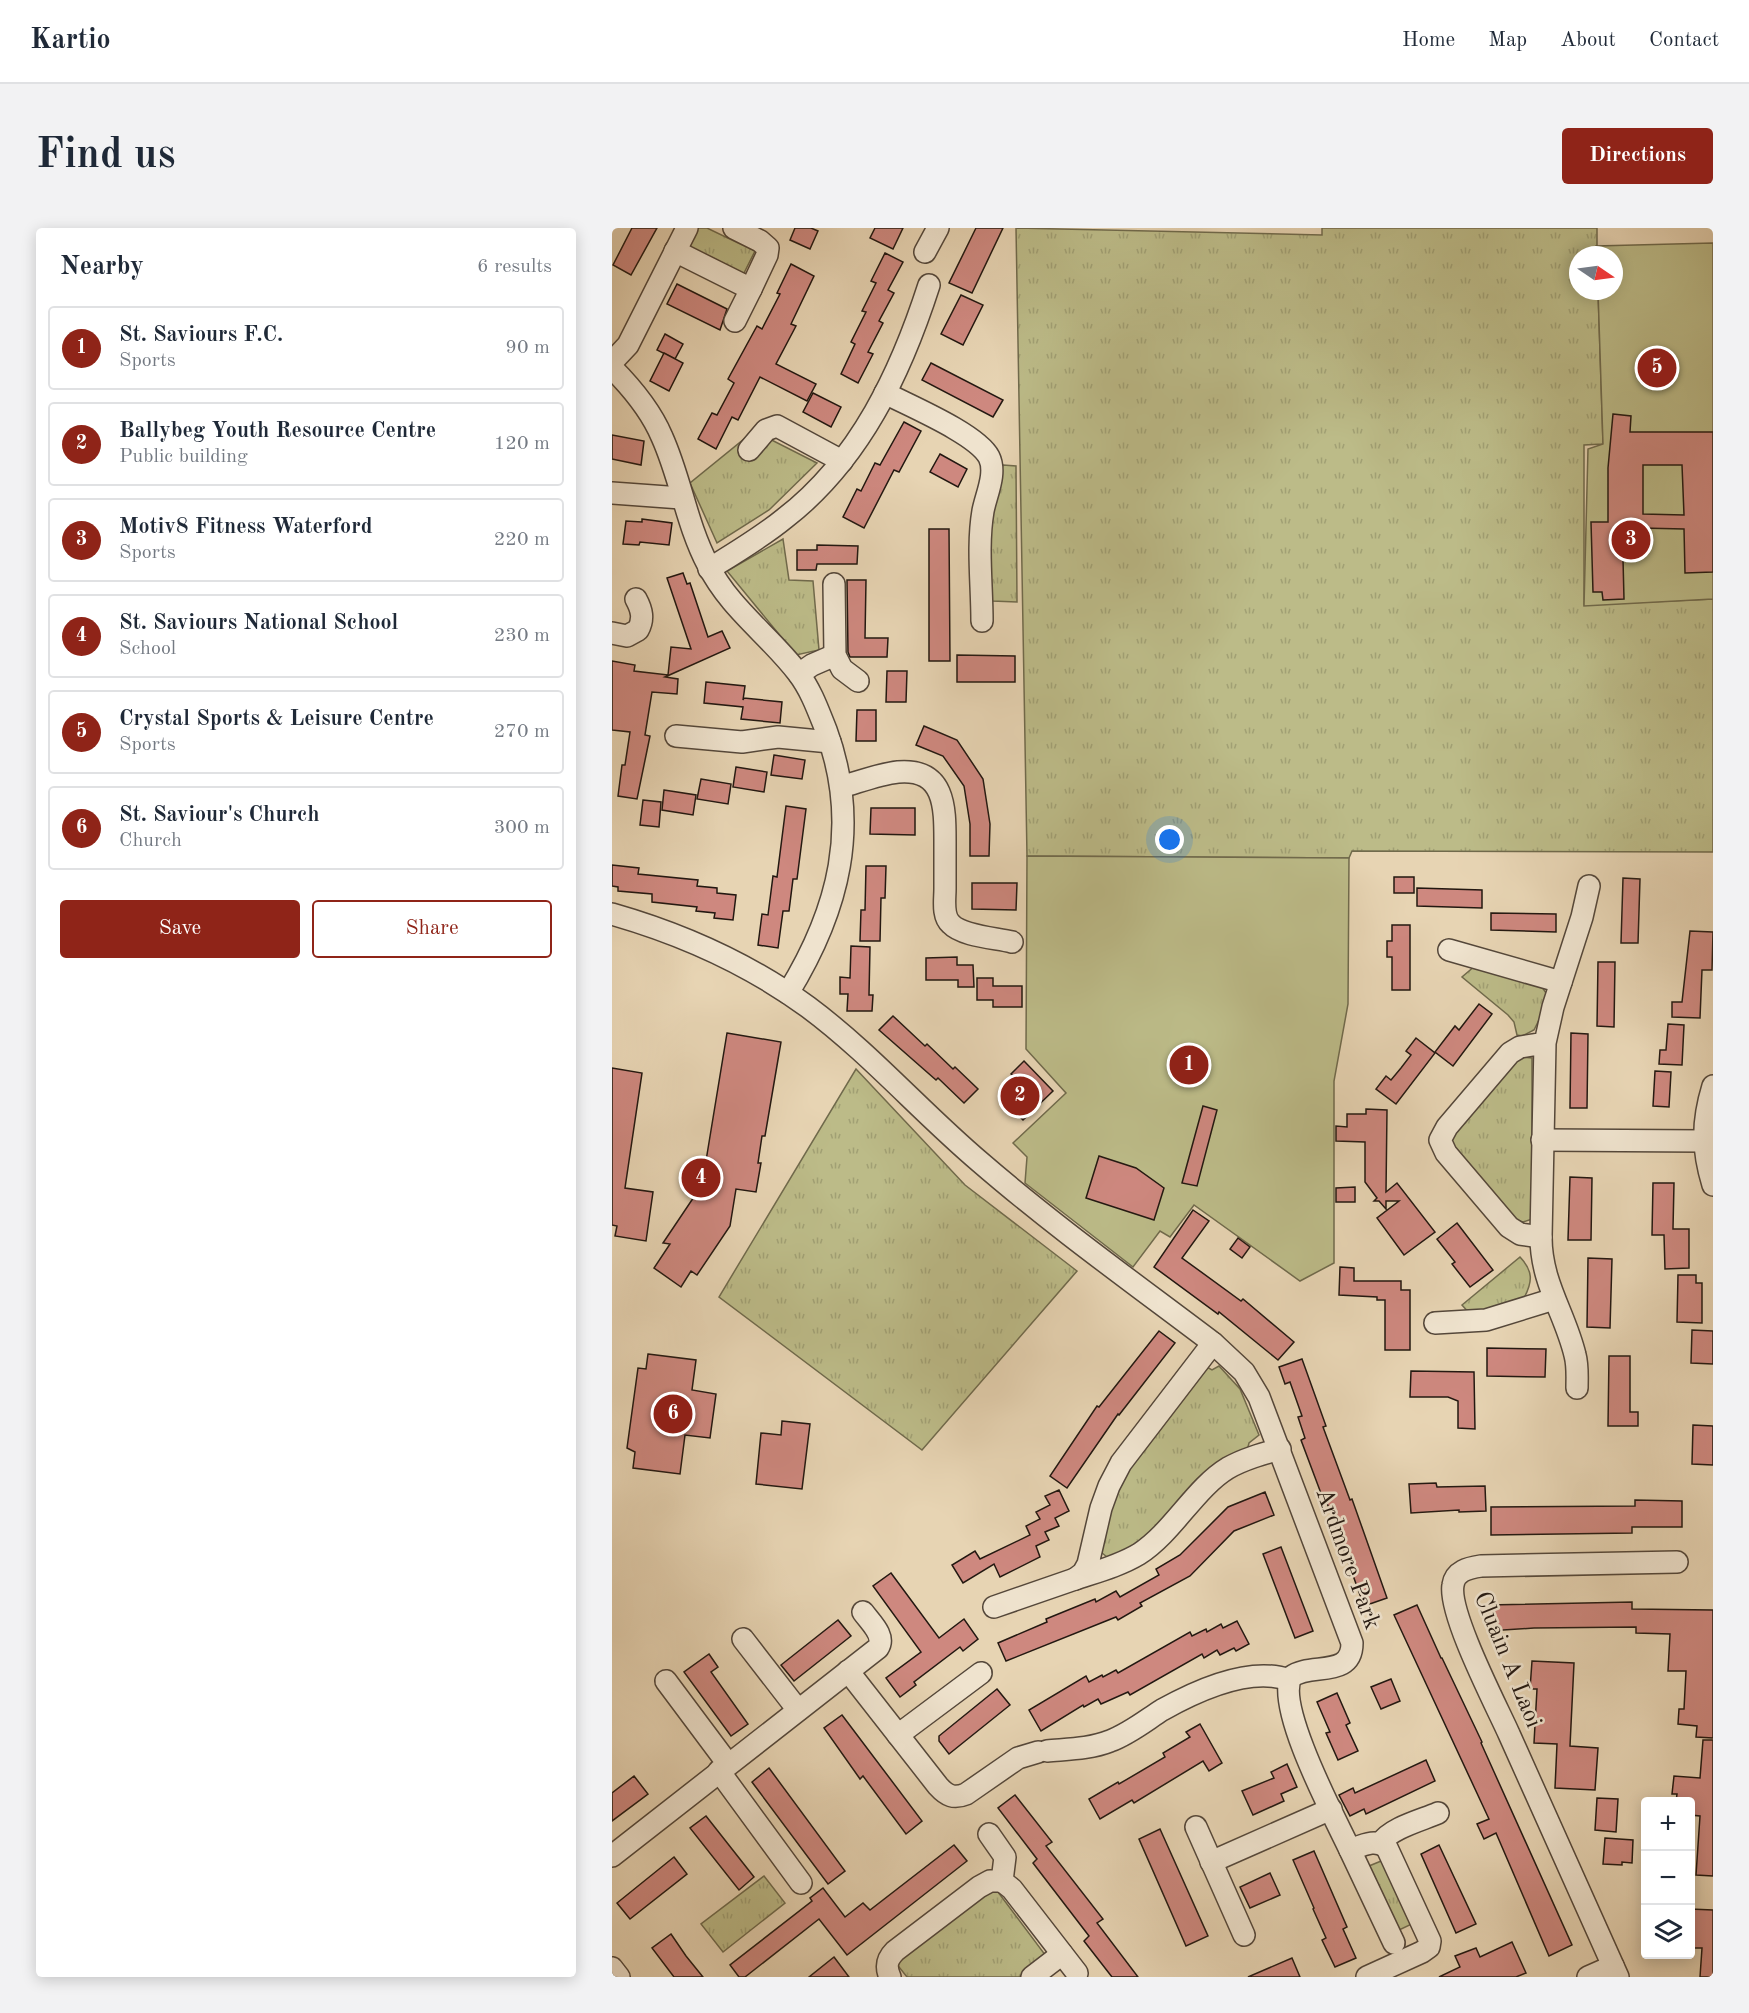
<!DOCTYPE html>
<meta charset="utf-8">
<style>
:root{--surface:#fff;--page:#f2f2f3;--text:#1f2937;--muted:#747a83;--line:#e0e1e3;--accent:#8f2418}
body{margin:0;font-family:"Old Standard TT",serif;background:var(--page);color:var(--text)}
.controls{position:absolute;right:18px;bottom:18px;display:grid;overflow:hidden;border-radius:6px;box-shadow:0 3px 15px #0003}
.controls button{width:54px;height:54px;display:grid;place-items:center;padding:0;border:0;border-bottom:2px solid var(--line);background:var(--surface);color:var(--text);font:30px sans-serif}
.compass{position:absolute;left:957px;top:18px;width:54px;height:54px;border-radius:50%;background:var(--surface);box-shadow:0 3px 15px #0003;rotate:103deg}
.you{position:absolute;left:558px;top:612px;width:21px;height:21px;margin:-15px;border:4px solid #fff;border-radius:50%;background:#1a73e8;box-shadow:0 0 0 9px #1a73e833}
.badge{display:grid;place-items:center;width:39px;height:39px;border-radius:50%;background:var(--accent);color:#fff;font-size:20px;font-weight:700}
.pin{position:absolute;translate:-50% -50%;border:3px solid #fff;box-shadow:0 2px 6px #0006}
.list{margin:0;padding:0;list-style:none}
h2{display:flex;justify-content:space-between;align-items:center;height:78px;margin:0;padding:0 24px;font-size:26px}
h2 small{font-size:20px;font-weight:400;color:var(--muted)}
.list li{display:grid;grid-template-columns:39px 1fr auto;gap:18px;align-items:center;box-sizing:border-box;height:84px;margin:0 12px 12px;padding:0 12px;border:2px solid var(--line);border-radius:6px}
.list b{display:block;font-size:22px;white-space:nowrap}
.list p{margin:0;font-size:20px;white-space:nowrap;color:var(--muted)}
.list em{font-size:20px;font-style:normal;color:var(--muted)}
.actions{display:flex;gap:12px;padding:18px 24px}
.actions a{flex:1;padding:14px 0;border:2px solid var(--accent);border-radius:6px;text-align:center;font-size:21px;color:var(--accent)}
.actions .main{background:var(--accent);color:#fff}
.icon{flex:none;width:33px;height:33px;fill:none;stroke:currentColor;stroke-width:2;stroke-linecap:round;stroke-linejoin:round}
.map{position:relative;flex:none;width:1101px;height:1749px;overflow:hidden;border-radius:6px}
header{display:flex;align-items:center;gap:36px;box-sizing:border-box;height:84px;padding:0 30px;background:var(--surface);border-bottom:2px solid var(--line)}
header strong{font-size:28px}
nav{display:flex;gap:33px;margin-inline-start:auto;font-size:21px}
.intro{display:flex;align-items:center;justify-content:space-between;box-sizing:border-box;height:144px;padding:0 36px}
h1{margin:0;font-size:42px}
.button{padding:15px 27px;border-radius:6px;background:var(--accent);color:#fff;font-size:21px;font-weight:700}
main{display:flex;gap:36px;padding:0 36px}
aside{flex:1;background:var(--surface);border-radius:6px;box-shadow:0 3px 15px #0003}
.map>svg:first-child{display:block}
</style>
<header>
<strong>Kartio</strong>
<nav><a>Home</a><a>Map</a><a>About</a><a>Contact</a></nav>
</header>
<div class="intro"><h1>Find us</h1><a class="button">Directions</a></div>
<main>
<aside>
<h2>Nearby<small>6 results</small></h2>
<ul class="list">
<li><span class="badge">1</span><div><b>St. Saviours F.C.</b><p>Sports</p></div><em>90 m</em></li>
<li><span class="badge">2</span><div><b>Ballybeg Youth Resource Centre</b><p>Public building</p></div><em>120 m</em></li>
<li><span class="badge">3</span><div><b>Motiv8 Fitness Waterford</b><p>Sports</p></div><em>220 m</em></li>
<li><span class="badge">4</span><div><b>St. Saviours National School</b><p>School</p></div><em>230 m</em></li>
<li><span class="badge">5</span><div><b>Crystal Sports &amp; Leisure Centre</b><p>Sports</p></div><em>270 m</em></li>
<li><span class="badge">6</span><div><b>St. Saviour's Church</b><p>Church</p></div><em>300 m</em></li>
</ul>
<div class="actions"><a class="main">Save</a><a>Share</a></div>
</aside>
<div class="map">
<svg width="1101" height="1749" viewBox="0 0 1101 1749">
<defs>
<pattern id="grass-tufts" width="24" height="20" patternUnits="userSpaceOnUse" patternTransform="scale(1.5)"><rect width="24" height="20" fill="#bcbb88"/><path d="M3 7l-1-3M5 7V3M7 7l1-3M15 17l-1-3M17 17v-4M19 17l1-3" fill="none" stroke="#a1a074"/></pattern>
</defs>
<rect width="100%" height="100%" fill="#e7d4b3"/>
<filter id="stains"><feTurbulence type="fractalNoise" baseFrequency=".00333" numOctaves="4"/><feColorMatrix values="0 0 0 0 .2 0 0 0 0 .09 0 0 0 0 .02 0 0 0 .5 -.17"/></filter>
<radialGradient id="worn" r=".72"><stop offset=".6" stop-color="#630" stop-opacity="0"/><stop offset="1" stop-color="#630" stop-opacity=".3"/></radialGradient>
<!-- grass -->
<g fill="url(#grass-tufts)" stroke="#706a4c" stroke-width="1.5">
<path d="M81,0H95L143,23L130,49L71,20Z"/>
<path d="M404,0L710,7V0H985V27H966V63H986L991,216L972,217V377L1101,371V624L740,623L737,630L415,628Z"/>
<path d="M142,203L205,235L157,282L105,315L78,255Z"/>
<path d="M391,237L404,238L405,374L380,373L372,311Z"/>
<path d="M171,311L177,352L201,353L207,422L184,427L115,343Z"/>
<path d="M864,737L928,756L934,765L936,774L922,802L910,808L905,807L902,794L896,787L850,749Z"/>
<path d="M908,829L920,830V991L911,994L903,992L839,917L838,909Z"/>
<path d="M244,841L353,957L465,1043L310,1222L107,1069Z"/>
<path d="M908,1029C921,1043 921,1053 912,1070L858,1086L850,1077Z"/>
<path d="M593,1138L600,1142L607,1138L628,1161L647,1207L637,1215L635,1223L522,1320L499,1332L490,1325L491,1301L514,1240Z"/>
<path d="M774,1631L802,1695L785,1703L757,1638Z"/>
<path d="M152,1648L173,1675L111,1724L89,1696Z"/>
<path d="M383,1660L434,1728L407,1749H295L283,1734Z"/>
</g>
<!-- garden -->
<g fill="#bcbb88" stroke="#706a4c" stroke-width="1.5">
<path d="M1101,15V371L972,378L976,221L991,216L986,63H1002V27H985L984,18Z"/>
<path d="M415,628L737,630L736,776L722,853V1035L688,1053L582,977L558,1009L548,1003L521,1039L413,955L415,929L401,915L454,865L414,821Z"/>
</g>
<!-- building -->
<g fill="#ce887f" stroke="#231811" stroke-width="1.5" fill-rule="evenodd">
<path d="M20,0H45L19,47L1,37Z"/>
<path d="M183,0H199L206,3L198,21L178,12Z"/>
<path d="M263,0H291L281,21L258,10Z"/>
<path d="M364,0H391L360,65L337,55Z"/>
<path d="M273,25L291,34L276,62L282,65L267,93L271,95L256,124L261,126L246,155L229,146L243,116L239,114L254,84L250,83L264,55L259,53Z"/>
<path d="M179,36L202,48L179,96L184,98L164,136L204,156L195,173L148,149L126,192L120,189L104,221L86,211L100,185L105,187L122,155L116,151L145,98L150,101L168,66L165,65Z"/>
<path d="M65,56L115,81L108,102L55,76Z"/>
<path d="M349,67L371,77L351,117L329,106Z"/>
<path d="M53,106L71,116L63,131L45,122Z"/>
<path d="M52,125L71,135L57,163L38,153Z"/>
<path d="M319,135L391,172L381,189L310,152Z"/>
<path d="M201,165L229,179L219,199L191,184Z"/>
<path d="M1001,186L1019,188L1018,204H1101V344L1073,345L1072,301L1029,300L1028,331H1011L1012,371L991,372L990,364H981L979,294H996V240ZM1031,237H1070L1072,287L1031,286Z"/>
<path d="M292,194L309,203L287,244L282,242L252,300L231,289L245,261L249,263L263,235L268,237Z"/>
<path d="M0,207L32,213L29,237L0,231Z"/>
<path d="M328,226L355,241L346,259L318,244Z"/>
<path d="M30,291L60,295L57,317L28,314L27,317L11,316L14,293L30,294Z"/>
<path d="M317,301H337L338,433H317Z"/>
<path d="M205,317L246,318L245,336H205L204,342H185V322H205Z"/>
<path d="M71,345L75,356L78,355L96,409L110,403L118,420L53,449L66,451L65,466L40,464L33,507L38,508L25,571L6,568L10,537H13L18,504L0,502V433L23,437L22,443L56,447L59,419L79,421L55,350Z"/>
<path d="M235,352H254L253,410H276L275,429H238L236,424Z"/>
<path d="M345,427L403,428V454H345Z"/>
<path d="M275,443H295L294,474H274Z"/>
<path d="M94,454L133,458L131,472L132,470L170,474L168,495L129,491L131,479L92,475Z"/>
<path d="M245,482H264V513H244Z"/>
<path d="M312,498L345,512L371,551L378,596L377,628H358V596L352,558L331,528L304,517Z"/>
<path d="M162,527L193,532L190,551L159,547Z"/>
<path d="M124,539L155,544L152,564L121,559Z"/>
<path d="M89,551L119,556L116,576L85,571Z"/>
<path d="M52,562L84,567L81,587L50,582Z"/>
<path d="M31,572L49,574L47,599L28,597Z"/>
<path d="M174,578L194,581L185,651H181L177,683H171L166,720L146,717L150,686L156,687L161,648L165,649Z"/>
<path d="M259,580H303V607L258,606Z"/>
<path d="M0,637L27,640L26,646L86,652L85,658L105,660V665L124,667L121,692L102,690L103,685L84,683L85,679L40,674V666L6,663V659L0,658Z"/>
<path d="M254,638H274L273,670H269L268,713H248L249,682H253Z"/>
<rect x="782" y="649" width="20" height="16"/>
<path d="M1011,650L1028,651L1026,715H1009Z"/>
<path d="M360,655H405L404,682L360,681Z"/>
<path d="M805,660L870,662V680L805,678Z"/>
<path d="M879,685L944,686V704L879,702Z"/>
<path d="M780,697H798V762H780V729H775V713H780Z"/>
<path d="M1078,703L1101,704L1100,742H1090L1088,790L1060,789V774H1070Z"/>
<path d="M239,718L258,719L257,767H261L260,783H235L236,766H228V749L238,750Z"/>
<path d="M345,729V737H361L362,759H346V752H314V730Z"/>
<path d="M986,734H1003L1002,799L985,798Z"/>
<path d="M365,750H381V758H410V779H381V772H365Z"/>
<path d="M867,776L880,786L841,838L823,824L843,798L847,802Z"/>
<path d="M281,788L313,818L315,816L341,841L343,839L366,861L352,875L326,850L324,852L267,802Z"/>
<path d="M1056,796L1072,797L1070,837L1047,836L1048,822H1054Z"/>
<path d="M115,805L169,814L153,908H150L146,935H149L144,964L124,961L118,998L85,1047L79,1043L69,1059L42,1040L58,1016L51,1015L90,957Z"/>
<path d="M959,805L976,806L975,880H958Z"/>
<path d="M804,810L823,825L784,876L764,861L774,848L779,852L789,840L799,827L794,823Z"/>
<path d="M412,833L441,863L411,892L397,878L402,874L391,863L404,850L399,846Z"/>
<path d="M0,840L30,845L13,960L41,964L34,1013L3,1008L5,998L0,997Z"/>
<path d="M1043,843L1059,844L1057,879L1041,878Z"/>
<path d="M591,878L605,882L585,958L570,955Z"/>
<path d="M754,881L775,882L774,964L785,955L823,1004L792,1027L765,990L787,973H774V981L767,973H762L765,970L753,954V914L724,913V898L735,899V886H754Z"/>
<path d="M487,928L524,940L552,960L542,992L474,970Z"/>
<path d="M958,949L980,950L979,1012H956Z"/>
<path d="M1041,955H1062L1061,1001H1077V1040L1053,1041L1052,1007H1040Z"/>
<path d="M743,959V974H724V960Z"/>
<path d="M581,982L597,993L570,1030L629,1073L631,1071L682,1114L666,1132L607,1084L606,1086L542,1039Z"/>
<path d="M845,995L881,1042L858,1059L840,1036L843,1034L825,1011Z"/>
<path d="M626,1010L638,1019L630,1030L618,1021Z"/>
<path d="M976,1030L1000,1031L998,1100L975,1099Z"/>
<path d="M728,1039L742,1040V1053H789V1062H798V1122H773V1072H765V1069L727,1067Z"/>
<path d="M1066,1047H1084V1055H1090V1095L1065,1094Z"/>
<path d="M1080,1102L1101,1103V1136L1079,1135Z"/>
<path d="M547,1103L563,1115L507,1187L506,1186L455,1260L438,1248L485,1178L487,1179Z"/>
<path d="M875,1120L934,1121L933,1149L875,1148Z"/>
<path d="M36,1126L84,1132L80,1162L104,1166L98,1210L73,1207L68,1246L21,1240L23,1224L15,1220L26,1140L34,1141Z"/>
<path d="M997,1128H1018V1184H1026V1198H996Z"/>
<path d="M690,1131L714,1198L711,1199L738,1272L740,1271L775,1370L752,1378L715,1275L713,1276L689,1212L693,1210L686,1189L690,1188L678,1154L673,1156L667,1139Z"/>
<path d="M799,1143L862,1144L863,1201L846,1200V1173L836,1169H798Z"/>
<path d="M170,1193L198,1196L190,1261L144,1256L149,1205L169,1207Z"/>
<path d="M1081,1197L1101,1198V1237L1080,1236Z"/>
<path d="M824,1255L825,1259L873,1258L874,1283L847,1284V1282L799,1285L797,1256Z"/>
<path d="M447,1262L457,1283L443,1290L447,1298L433,1304L437,1312L424,1318L428,1329L388,1349L382,1336L351,1355L340,1337L363,1323L368,1331L418,1307L414,1298L428,1291L424,1284L438,1277L433,1268Z"/>
<path d="M653,1264L662,1287L622,1303L578,1348L528,1375L530,1378L506,1392L504,1389L394,1433L386,1415L435,1394L434,1391L483,1371L484,1374L504,1363L508,1369L547,1347L544,1341L568,1327L616,1279Z"/>
<path d="M1023,1272L1070,1273V1299H1020V1305L879,1307V1279L1023,1278Z"/>
<path d="M669,1319L701,1403L683,1410L651,1326Z"/>
<path d="M279,1345L327,1410L352,1391L366,1411L351,1423L348,1419L302,1454L304,1457L288,1469L274,1450L309,1424L261,1358Z"/>
<path d="M1020,1374V1381L1101,1382V1510L1084,1509L1085,1498L1066,1496L1067,1481H1072L1074,1443H1056L1058,1406L1024,1405V1399L922,1400L876,1403L875,1377Z"/>
<path d="M805,1377L829,1430H830L870,1514L869,1515L960,1717L937,1728L884,1605L872,1611L865,1596L877,1591L782,1387Z"/>
<path d="M226,1392L239,1408L182,1453L169,1437Z"/>
<path d="M625,1393L637,1416L624,1423L622,1420L608,1427L605,1422L592,1430L590,1426L518,1467L516,1464L489,1476L486,1471L472,1479L471,1477L429,1503L417,1482L474,1448L477,1454L490,1447L491,1449L504,1442L506,1445L578,1404L580,1408L594,1401L595,1404L609,1396L611,1400Z"/>
<path d="M97,1426L106,1439L99,1444L136,1496L119,1508L72,1444Z"/>
<path d="M920,1433L962,1435L958,1518L986,1520L983,1562L943,1560L945,1516L922,1515L925,1461H918Z"/>
<path d="M779,1451L788,1473L769,1481L759,1459Z"/>
<path d="M385,1461L398,1477L337,1526L327,1513V1508Z"/>
<path d="M725,1465L738,1495L734,1497L746,1523L726,1532L714,1505L718,1504L705,1474Z"/>
<path d="M230,1487L310,1593L294,1606L251,1548L248,1551L212,1500Z"/>
<path d="M588,1496L610,1535L597,1543L591,1533L522,1575L520,1572L488,1591L477,1571L506,1554L507,1556L553,1529L551,1525L578,1509L574,1504Z"/>
<path d="M1091,1512H1101V1648L1084,1647L1088,1588L1078,1587V1574H1064L1065,1566H1060L1062,1548L1088,1550Z"/>
<path d="M814,1532L823,1553L754,1586L752,1581L738,1588L727,1567L741,1560L743,1565Z"/>
<path d="M675,1536L685,1559L669,1566L672,1573L641,1587L630,1563L662,1550L659,1544Z"/>
<path d="M157,1540L233,1643L216,1656L140,1554Z"/>
<path d="M22,1548L36,1566L0,1593V1565Z"/>
<path d="M403,1567L440,1614L434,1618L491,1691L485,1695L526,1749H500L472,1713L477,1708L421,1635L425,1631L386,1580Z"/>
<path d="M985,1570L1006,1571L1004,1604L983,1602Z"/>
<path d="M94,1588L142,1649L127,1662L78,1600Z"/>
<path d="M548,1601L596,1708L574,1718L527,1611Z"/>
<path d="M993,1610L1021,1612L1020,1635L1010,1634V1637L991,1636Z"/>
<path d="M342,1617L355,1633L235,1727L207,1691L133,1749H127L118,1737L200,1673L198,1670L211,1660L233,1689L251,1675L258,1682Z"/>
<path d="M827,1617L864,1696L844,1705L809,1626Z"/>
<path d="M702,1623L735,1699L731,1701L744,1730L723,1739L710,1712L714,1710L701,1681L702,1680L681,1632Z"/>
<path d="M62,1629L75,1646L18,1691L5,1675Z"/>
<path d="M658,1645L668,1667L638,1680L628,1659Z"/>
<path d="M1078,1681L1101,1682V1749H1088L1090,1720H1078Z"/>
<path d="M59,1706L74,1728L91,1749H62L40,1720Z"/>
<path d="M900,1714L914,1745L904,1749H827L848,1739L843,1728L864,1720L868,1729Z"/>
<path d="M222,1729L237,1749H197Z"/>
<path d="M680,1730L688,1749H636Z"/>
</g>
<g fill="none" stroke-linecap="round" stroke-linejoin="round">
<defs>
<g id="minor">
<path d="M63,23L139,61L155,27L156,20L148,13L122,0"/>
<path d="M313,24L326,0"/>
<path d="M123,93L139,61"/>
<path d="M0,134L16,117L75,0"/>
<path d="M0,140C20,160 39,183 50,209C69,251 74,295 96,337C117,380 158,408 186,445C199,462 206,482 214,502C249,597 227,682 176,765"/>
<path d="M273,165C298,178 365,206 377,229C385,245 374,267 371,283C365,318 370,357 370,393"/>
<path d="M137,222L154,202L165,198L230,233"/>
<path d="M0,265L69,270"/>
<path d="M97,341C123,325 150,309 173,290C248,232 289,144 317,57"/>
<path d="M222,356L223,427L230,441L246,453"/>
<path d="M0,405L15,408L26,402C32,391 30,382 24,371"/>
<path d="M187,446L200,437L223,427"/>
<path d="M64,508L130,514L166,509L218,514"/>
<path d="M229,559C247,554 267,546 286,544C334,540 333,581 333,615C333,630 333,646 333,661C333,672 330,688 339,696C350,708 384,710 400,714"/>
<path d="M0,686C70,706 137,736 196,779C258,825 309,884 368,934C442,998 523,1056 601,1115L632,1144L647,1169L740,1415C740,1451 698,1434 679,1449C664,1480 722,1588 738,1622C751,1617 764,1610 775,1620L818,1713L817,1719L810,1724L755,1749"/>
<path d="M837,722L949,754"/>
<path d="M933,815L908,819L898,825L835,899L828,912L834,925L897,999L908,1006L929,1009L933,815L941,779L970,689L977,658"/>
<path d="M1101,858C1090,894 1090,921 1101,957"/>
<path d="M930,912L1092,913"/>
<path d="M929,1009C929,1055 953,1085 963,1127C966,1138 965,1149 965,1160"/>
<path d="M823,1095L874,1092L942,1071"/>
<path d="M601,1115L509,1235L497,1258L489,1280L476,1336L471,1345L463,1351C484,1344 507,1338 527,1326C561,1304 583,1260 616,1240C632,1231 650,1226 668,1221"/>
<path d="M382,1379L463,1351"/>
<path d="M131,1411L186,1482"/>
<path d="M236,1443L326,1558C335,1568 342,1571 354,1566L406,1530L426,1524"/>
<path d="M54,1453L116,1536"/>
<path d="M286,1507L369,1445"/>
<path d="M435,1523C456,1521 478,1521 498,1513C517,1506 533,1493 550,1482C584,1463 638,1438 677,1452"/>
<path d="M107,1543L189,1655"/>
<path d="M584,1599L632,1707"/>
<path d="M377,1606L393,1629L390,1653L400,1661L465,1745"/>
<path d="M769,1615C778,1600 810,1592 826,1585"/>
<path d="M738,1622L782,1715"/>
<path d="M0,1628L266,1420C274,1408 259,1395 251,1384"/>
<path d="M599,1634L719,1581"/>
<path d="M0,1740L7,1749"/>
<path d="M278,1749C273,1738 275,1731 283,1723L367,1659L378,1653H390"/>
<path d="M420,1749L450,1726"/>
<path d="M976,1749L1001,1738"/>
<path d="M1006,1749C969,1668 933,1587 897,1506C884,1477 836,1385 841,1357C843,1343 856,1340 869,1338L1065,1334"/>
</g>
</defs>
<!-- minor casing -->
<use href="#minor" stroke="#54473a" stroke-width="24"/>
<!-- minor -->
<use href="#minor" stroke="#efe3ce" stroke-width="21"/>
</g>
<g text-anchor="middle" dominant-baseline="central" stroke-width="5" stroke-linejoin="round" paint-order="stroke">
<!-- street labels -->
<g font-size="24" fill="#231811" stroke="#efe3ce">
<text transform="translate(735 1331) rotate(70)">Ardmore Park</text>
<text transform="translate(895 1432) rotate(68)">Cluain A Laoi</text>
</g>
</g>
<rect width="100%" height="100%" filter="url(#stains)"/>
<rect width="100%" height="100%" fill="url(#worn)"/>
</svg>
<div class="controls">
<button>+</button>
<button>−</button>
<button><svg class="icon" aria-label="layers" viewBox="0 0 24 24"><path d="M12 4l9 5-9 5-9-5zM3 14l9 5 9-5"/></svg></button>
</div>
<svg class="compass" viewBox="-18 -18 36 36"><path d="M0-13l5 13h-10z" fill="#e53935"/><path d="M0 13l5-13h-10z" fill="#747a83"/></svg>
<div class="you"></div>
<div class="pin badge" style="left:577px;top:837px">1</div>
<div class="pin badge" style="left:408px;top:868px">2</div>
<div class="pin badge" style="left:1019px;top:312px">3</div>
<div class="pin badge" style="left:89px;top:950px">4</div>
<div class="pin badge" style="left:1045px;top:140px">5</div>
<div class="pin badge" style="left:61px;top:1186px">6</div>
</div>
</main>
